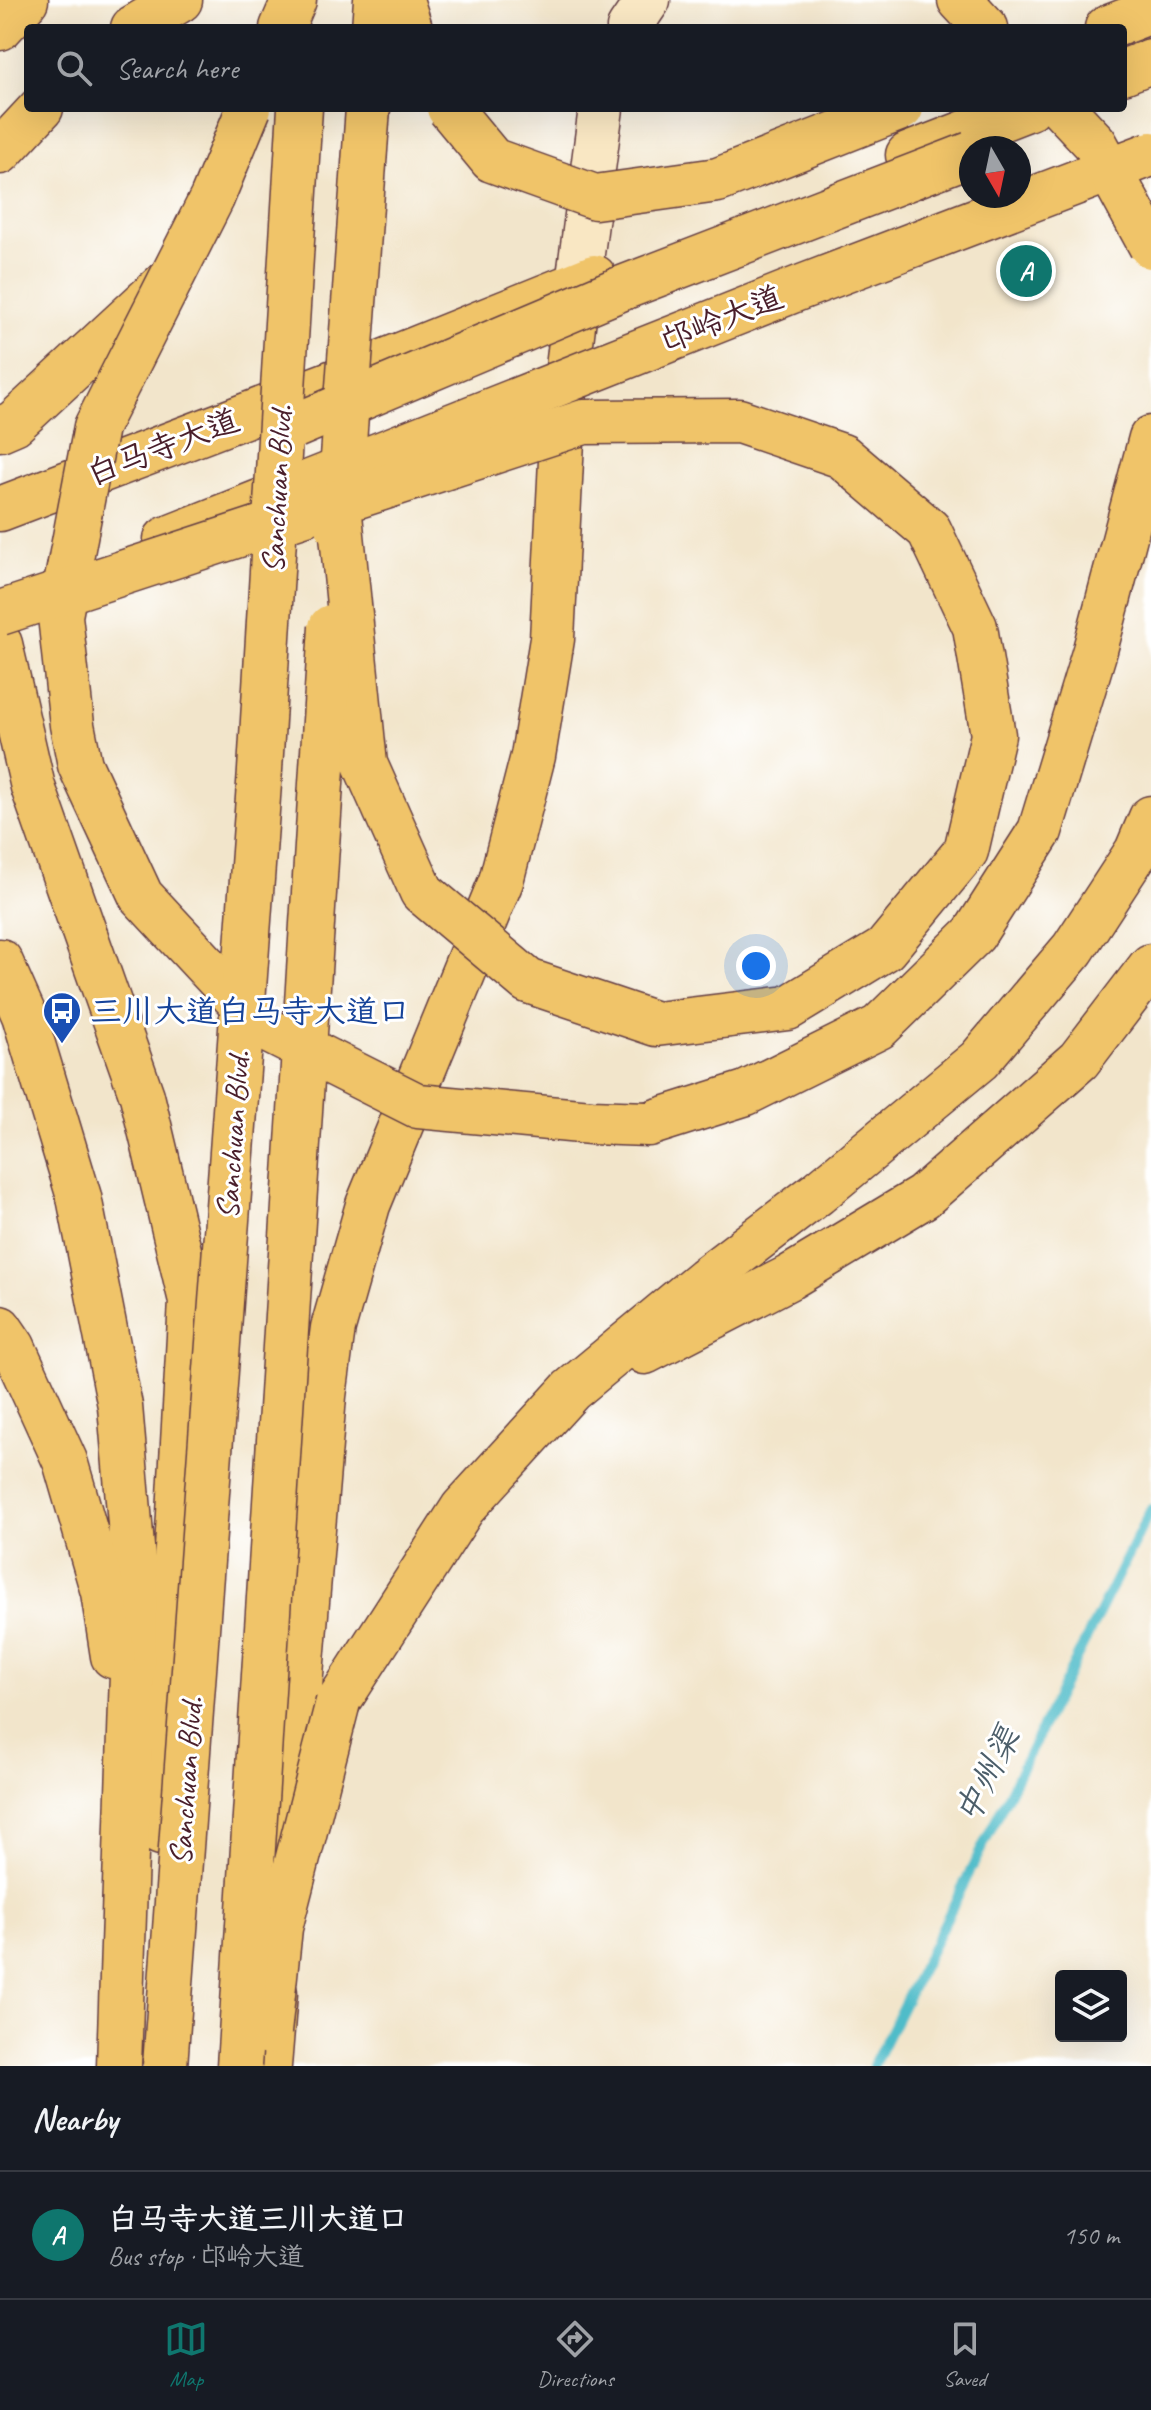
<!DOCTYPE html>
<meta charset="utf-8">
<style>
:root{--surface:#171b24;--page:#242831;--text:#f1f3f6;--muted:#9ea1a6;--line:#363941;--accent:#0f766e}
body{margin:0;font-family:Caveat,"LXGW WenKai TC",sans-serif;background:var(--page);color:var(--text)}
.controls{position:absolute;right:24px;bottom:24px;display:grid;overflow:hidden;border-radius:8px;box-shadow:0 8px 32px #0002}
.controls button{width:72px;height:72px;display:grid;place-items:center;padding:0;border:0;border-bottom:2px solid var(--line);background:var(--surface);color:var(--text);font:40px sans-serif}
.compass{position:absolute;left:959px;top:136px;width:72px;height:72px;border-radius:50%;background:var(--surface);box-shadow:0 8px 32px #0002;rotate:171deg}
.you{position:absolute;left:756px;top:966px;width:28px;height:28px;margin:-20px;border:6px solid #fff;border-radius:50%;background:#1a73e8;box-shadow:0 0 0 12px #1a73e833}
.badge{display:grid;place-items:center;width:52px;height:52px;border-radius:50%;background:var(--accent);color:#fff;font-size:26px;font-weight:700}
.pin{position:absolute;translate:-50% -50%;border:4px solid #fff;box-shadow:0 2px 8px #0006}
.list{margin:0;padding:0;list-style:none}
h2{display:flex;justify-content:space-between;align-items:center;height:104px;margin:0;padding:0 32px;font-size:34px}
h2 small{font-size:26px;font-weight:400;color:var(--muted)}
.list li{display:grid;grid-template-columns:52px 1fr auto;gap:24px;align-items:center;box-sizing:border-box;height:128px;padding:0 32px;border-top:2px solid var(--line)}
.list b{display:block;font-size:30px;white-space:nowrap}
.list p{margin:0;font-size:26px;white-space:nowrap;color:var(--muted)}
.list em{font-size:26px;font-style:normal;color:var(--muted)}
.icon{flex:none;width:44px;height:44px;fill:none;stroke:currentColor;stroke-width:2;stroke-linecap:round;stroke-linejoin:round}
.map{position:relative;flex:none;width:1151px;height:2066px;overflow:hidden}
.search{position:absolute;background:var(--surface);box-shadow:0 8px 32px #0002;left:24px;right:24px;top:24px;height:88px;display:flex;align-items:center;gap:20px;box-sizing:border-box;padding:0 28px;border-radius:8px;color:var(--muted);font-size:30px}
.sheet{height:232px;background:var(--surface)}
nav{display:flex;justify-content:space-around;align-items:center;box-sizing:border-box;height:112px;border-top:2px solid var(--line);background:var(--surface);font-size:22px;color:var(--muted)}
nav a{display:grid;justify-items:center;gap:4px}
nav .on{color:var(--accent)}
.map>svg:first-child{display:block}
</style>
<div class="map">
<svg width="1151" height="2066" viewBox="0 0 1151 2066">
<rect width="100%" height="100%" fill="#fff"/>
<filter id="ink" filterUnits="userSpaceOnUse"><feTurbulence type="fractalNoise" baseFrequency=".0125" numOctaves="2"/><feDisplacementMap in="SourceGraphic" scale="16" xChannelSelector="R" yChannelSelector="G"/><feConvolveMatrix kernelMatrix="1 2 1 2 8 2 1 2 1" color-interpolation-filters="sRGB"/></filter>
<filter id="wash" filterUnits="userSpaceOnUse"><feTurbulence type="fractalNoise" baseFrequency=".006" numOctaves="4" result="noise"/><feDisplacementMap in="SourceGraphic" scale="32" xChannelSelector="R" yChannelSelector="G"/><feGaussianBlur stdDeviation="1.8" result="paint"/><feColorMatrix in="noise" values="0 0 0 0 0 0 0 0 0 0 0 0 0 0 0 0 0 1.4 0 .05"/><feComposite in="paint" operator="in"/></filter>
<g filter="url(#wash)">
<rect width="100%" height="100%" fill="#f2e5cb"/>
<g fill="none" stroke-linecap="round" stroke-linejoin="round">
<!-- stream -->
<path stroke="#4fbcc9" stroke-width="10" d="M873,2066L1151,1509"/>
</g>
</g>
<g filter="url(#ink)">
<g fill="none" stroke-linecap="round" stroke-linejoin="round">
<defs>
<g id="secondary">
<path d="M629,28L648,0"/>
<path d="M578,284L601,108"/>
</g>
<g id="primary">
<path d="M1123,72L1151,61"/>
<path d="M908,155L1029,108"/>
<path d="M0,509L326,385L594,277"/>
<path d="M166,539L295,488"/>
<path d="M0,644L33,787L142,1096L191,1301L161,1833"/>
<path d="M286,1856L324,1396L333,1328L368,1205L501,881L533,756L552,639L564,401L578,284"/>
<path d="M269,2066L275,1993"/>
</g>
<g id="highway">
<path d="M401,0L410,28"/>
<path d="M960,0L986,28"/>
<path d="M0,28L26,0"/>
<path d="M133,28L180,0"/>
<path d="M282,28L294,0"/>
<path d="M374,28L376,0"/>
<path d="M1107,28L1151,11"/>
<path d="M0,152L41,108"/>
<path d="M0,429L14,423L169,280"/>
<path d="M0,961L24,1015L79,1197L120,1406L135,1582L119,2066"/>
<path d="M648,1124L746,1093L879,1027L974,934L1040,831L1095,650L1151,438"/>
<path d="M0,1328L13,1347L65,1461L103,1592L113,1656"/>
<path d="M645,1352L790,1277L923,1197L1079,1060L1151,966"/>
<path d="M338,1702L463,1508L571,1390L705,1279L818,1193L979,1060L1073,949L1137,851L1151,818"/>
</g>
</defs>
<!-- secondary casing -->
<use href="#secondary" stroke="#633d43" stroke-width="47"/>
<!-- primary casing -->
<use href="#primary" stroke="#633d43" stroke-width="47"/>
<!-- highway casing -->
<use href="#highway" stroke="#633d43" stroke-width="47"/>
<!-- secondary -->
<use href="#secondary" stroke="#f9e7c3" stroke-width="44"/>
<!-- primary -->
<use href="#primary" stroke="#f0c469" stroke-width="44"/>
<!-- highway -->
<use href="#highway" stroke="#f0c469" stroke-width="44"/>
<defs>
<g id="primary-bridge">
<path d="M295,426L620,289L971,154"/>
<path d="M295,488L802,287L1151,154"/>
</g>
<g id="highway-bridge">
<path d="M249,108L212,198L96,427L60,616L72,725L80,765L141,896L265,1029L418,1106L591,1122L648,1124"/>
<path d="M449,108L492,160L595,197L718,180L901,108"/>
<path d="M1062,108L1095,143L1151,246"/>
<path d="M338,527L368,108"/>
<path d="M0,613L584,422L739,421L842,456L929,530L975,627L993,735L966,851L885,949L788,1008L656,1024L528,981L422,892L365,764L339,505"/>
<path d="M269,2032L280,1928L338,1702"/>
<path d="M165,2066L260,770L300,108"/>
<path d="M239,2066L331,627"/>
</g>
</defs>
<!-- primary-bridge casing -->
<use href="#primary-bridge" stroke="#633d43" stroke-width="47" stroke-linecap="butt"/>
<!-- highway-bridge casing -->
<use href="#highway-bridge" stroke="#633d43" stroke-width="47" stroke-linecap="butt"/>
<!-- primary-bridge -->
<use href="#primary-bridge" stroke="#f0c469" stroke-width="44"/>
<!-- highway-bridge -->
<use href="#highway-bridge" stroke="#f0c469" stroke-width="44"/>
</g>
</g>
<!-- icons -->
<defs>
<symbol id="bus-pin" viewBox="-11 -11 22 30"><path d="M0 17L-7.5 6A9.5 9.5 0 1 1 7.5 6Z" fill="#1a4fb4" stroke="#fff"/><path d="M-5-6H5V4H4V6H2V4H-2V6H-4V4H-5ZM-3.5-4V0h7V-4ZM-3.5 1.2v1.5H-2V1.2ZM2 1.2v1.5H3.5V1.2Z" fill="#fff"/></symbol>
</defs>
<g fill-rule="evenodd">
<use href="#bus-pin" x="40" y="989" width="44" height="60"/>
</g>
<g text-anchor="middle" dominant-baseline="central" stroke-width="6" stroke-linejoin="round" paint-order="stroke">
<!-- street labels -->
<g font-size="32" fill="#4a1f2b" stroke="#fff">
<text transform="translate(722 319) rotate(-22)">邙岭大道</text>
<text transform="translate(163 447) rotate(-21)">白马寺大道</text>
<text transform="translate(277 489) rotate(-87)">Sanchuan Blvd.</text>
<text transform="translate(233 1135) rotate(-86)">Sanchuan Blvd.</text>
<text transform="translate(186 1781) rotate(-86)">Sanchuan Blvd.</text>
</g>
<!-- transit labels -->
<g font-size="32" fill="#164399" stroke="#fff" text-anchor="start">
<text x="90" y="1011">三川大道白马寺大道口</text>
</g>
<!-- water labels -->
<g font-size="34" font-style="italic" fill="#4c5e6a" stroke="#fff">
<text transform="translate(987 1775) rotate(-63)">中州渠</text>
</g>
</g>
</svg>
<div class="controls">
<button><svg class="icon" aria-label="layers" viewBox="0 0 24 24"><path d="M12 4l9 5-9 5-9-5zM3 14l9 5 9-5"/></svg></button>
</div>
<svg class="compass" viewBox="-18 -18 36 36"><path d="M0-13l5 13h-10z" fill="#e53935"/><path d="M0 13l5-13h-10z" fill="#9ea1a6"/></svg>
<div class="you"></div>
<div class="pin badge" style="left:1026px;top:271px">A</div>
<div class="search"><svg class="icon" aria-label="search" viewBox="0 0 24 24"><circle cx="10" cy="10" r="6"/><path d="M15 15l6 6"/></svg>Search here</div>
</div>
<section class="sheet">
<h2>Nearby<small></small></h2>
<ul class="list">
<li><span class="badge">A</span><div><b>白马寺大道三川大道口</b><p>Bus stop · 邙岭大道</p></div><em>150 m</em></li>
</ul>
</section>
<nav>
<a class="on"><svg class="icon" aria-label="map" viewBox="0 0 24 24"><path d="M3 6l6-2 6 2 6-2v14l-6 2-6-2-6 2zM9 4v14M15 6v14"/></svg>Map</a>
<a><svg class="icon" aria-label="directions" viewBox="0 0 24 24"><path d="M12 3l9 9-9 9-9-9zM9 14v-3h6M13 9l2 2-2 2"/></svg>Directions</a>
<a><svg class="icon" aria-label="saved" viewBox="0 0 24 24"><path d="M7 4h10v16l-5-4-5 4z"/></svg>Saved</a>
</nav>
